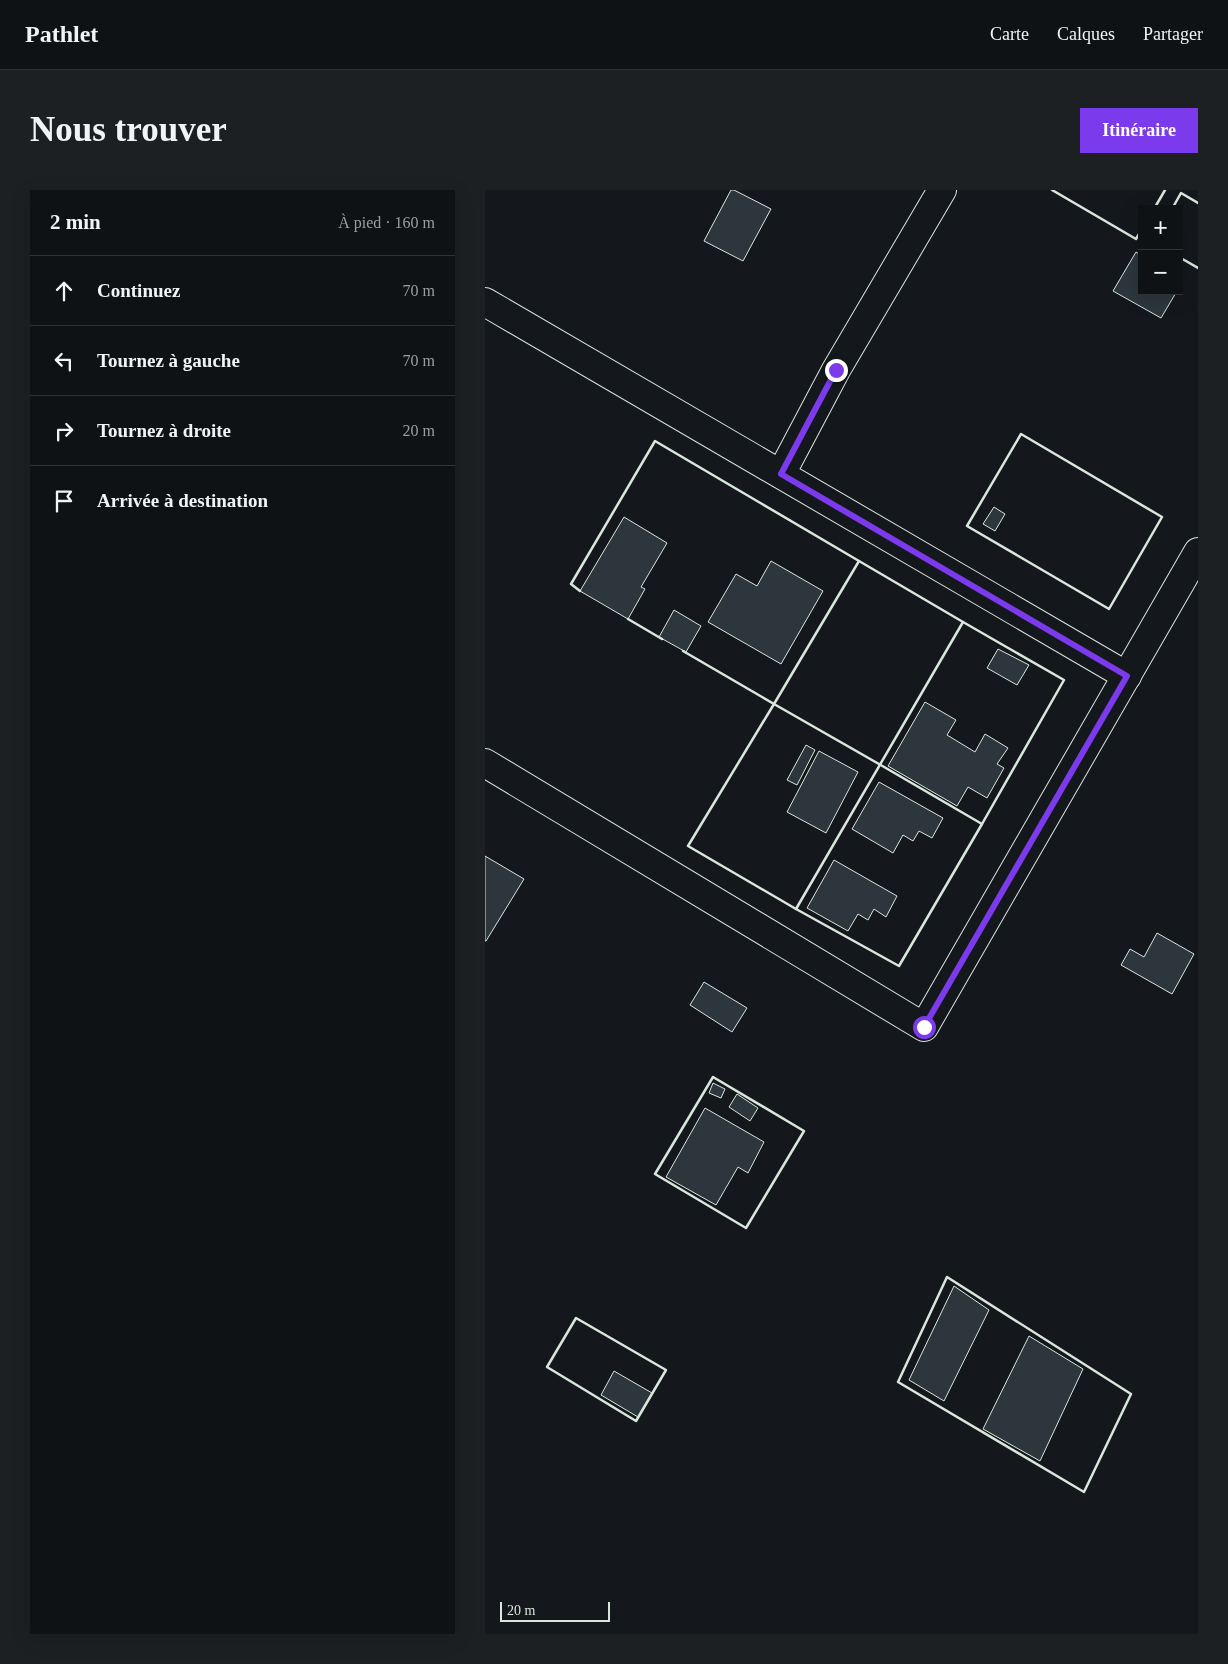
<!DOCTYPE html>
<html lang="fr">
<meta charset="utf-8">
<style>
:root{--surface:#0f1215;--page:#1d2022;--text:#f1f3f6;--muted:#9b9ea0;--line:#2f3234;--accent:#7c3aed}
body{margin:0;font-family:Georgia,serif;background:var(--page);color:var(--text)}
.controls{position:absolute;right:15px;top:15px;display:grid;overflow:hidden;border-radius:0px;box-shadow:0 5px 20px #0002}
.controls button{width:45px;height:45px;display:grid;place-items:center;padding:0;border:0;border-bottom:1px solid var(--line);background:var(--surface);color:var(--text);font:25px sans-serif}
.scale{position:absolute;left:15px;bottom:12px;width:110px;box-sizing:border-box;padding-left:5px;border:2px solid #d8e6dc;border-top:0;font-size:14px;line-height:18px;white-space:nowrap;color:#d8e6dc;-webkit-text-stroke:4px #14181c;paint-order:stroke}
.stop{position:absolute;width:15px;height:15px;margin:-11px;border:4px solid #7c3aed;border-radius:50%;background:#fff}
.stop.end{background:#7c3aed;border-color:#fff;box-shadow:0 1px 5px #0008}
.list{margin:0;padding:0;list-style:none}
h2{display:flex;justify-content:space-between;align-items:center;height:65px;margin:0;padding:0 20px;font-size:21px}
h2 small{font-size:16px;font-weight:400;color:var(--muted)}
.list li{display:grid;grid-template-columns:32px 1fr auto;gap:15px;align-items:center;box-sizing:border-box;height:70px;padding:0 20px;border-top:1px solid var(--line)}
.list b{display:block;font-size:19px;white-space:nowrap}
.list em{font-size:16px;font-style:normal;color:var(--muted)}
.icon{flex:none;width:28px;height:28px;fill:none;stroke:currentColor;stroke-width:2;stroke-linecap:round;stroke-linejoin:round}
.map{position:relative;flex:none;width:713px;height:1444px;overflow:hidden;border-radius:0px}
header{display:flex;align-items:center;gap:30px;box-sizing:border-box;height:70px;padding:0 25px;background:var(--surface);border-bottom:1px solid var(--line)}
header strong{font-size:24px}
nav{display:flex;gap:28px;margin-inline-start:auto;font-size:18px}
.intro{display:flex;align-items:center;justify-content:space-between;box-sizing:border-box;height:120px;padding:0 30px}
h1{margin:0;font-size:35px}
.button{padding:12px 22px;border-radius:0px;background:var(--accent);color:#fff;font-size:18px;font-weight:700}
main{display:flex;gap:30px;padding:0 30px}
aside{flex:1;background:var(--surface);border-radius:0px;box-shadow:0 5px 20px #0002}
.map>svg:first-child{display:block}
</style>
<header>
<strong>Pathlet</strong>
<nav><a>Carte</a><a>Calques</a><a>Partager</a></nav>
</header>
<div class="intro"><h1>Nous trouver</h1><a class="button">Itinéraire</a></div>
<main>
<aside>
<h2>2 min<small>À pied · 160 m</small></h2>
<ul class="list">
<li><svg class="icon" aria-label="ahead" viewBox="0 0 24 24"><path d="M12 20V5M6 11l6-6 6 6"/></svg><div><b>Continuez</b></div><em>70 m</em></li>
<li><svg class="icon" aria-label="left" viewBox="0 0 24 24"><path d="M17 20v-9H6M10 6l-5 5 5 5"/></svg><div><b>Tournez à gauche</b></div><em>70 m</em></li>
<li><svg class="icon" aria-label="right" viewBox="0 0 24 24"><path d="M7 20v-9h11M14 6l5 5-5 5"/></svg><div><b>Tournez à droite</b></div><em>20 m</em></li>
<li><svg class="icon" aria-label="arrive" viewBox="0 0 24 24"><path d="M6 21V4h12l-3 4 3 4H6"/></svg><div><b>Arrivée à destination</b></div></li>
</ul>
</aside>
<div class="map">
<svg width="713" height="1444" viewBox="0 0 713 1444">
<rect width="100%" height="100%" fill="#14181c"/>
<!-- building -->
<g fill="#2c363c" stroke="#d8e6dc">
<path d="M246,0H249L286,19L258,71L219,51Z"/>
<path d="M651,62L657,66V101H692L676,128L628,101Z"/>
<path d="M509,317L520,324L510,341L498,334Z"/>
<path d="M139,327L182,353L156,397L160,399L143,429L95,401Z"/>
<path d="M286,371L338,401L296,474L223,432L251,384L272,396Z"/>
<path d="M189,420L216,436L201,462L174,447Z"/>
<path d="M513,459L544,475L532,495L502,478Z"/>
<path d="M440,512L471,530L462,545L490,562L500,544L523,558L512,574L519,578L502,608L483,597L472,616L403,576Z"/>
<path d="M321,555L330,560L312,595L302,590Z"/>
<path d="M334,561L373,582L341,643L302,622Z"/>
<path d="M394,592L458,628L447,648L434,641L428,651L418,645L408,663L367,639Z"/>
<path d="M0,666L39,689L1,751H0Z"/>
<path d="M349,670L412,706L401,727L389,719L383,730L373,724L363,741L322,718Z"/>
<path d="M672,743L709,764L687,804L636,775L645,759L659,767Z"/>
<path d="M219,792L262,818L247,842L205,815Z"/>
<path d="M228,893L240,899L236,908L224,903Z"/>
<path d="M252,904L273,918L265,931L244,917Z"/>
<path d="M220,918L279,952L263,983L253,977L231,1015L181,987Z"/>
<path d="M469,1096L504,1120L459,1211L424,1190Z"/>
<path d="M544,1146L598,1179L555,1271L498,1239Z"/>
<path d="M129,1181L167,1203L153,1227L116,1205Z"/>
</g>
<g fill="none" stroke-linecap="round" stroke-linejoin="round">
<defs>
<g id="street">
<path d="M0,112L642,486"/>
<path d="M296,284L351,180L457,0"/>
<path d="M0,573L439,837L713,362"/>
</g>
</defs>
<!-- street casing -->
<use href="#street" stroke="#d8e6dc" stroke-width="30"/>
<!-- street -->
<use href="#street" stroke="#14181c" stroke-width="28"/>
<!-- wall -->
<g stroke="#d8e6dc" stroke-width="2.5">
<path d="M567,0L651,49L657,39"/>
<path d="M669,19L680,0"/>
<path d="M687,19L696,3L713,13"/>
<path d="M694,67L713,78"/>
<path d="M536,244L677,327L624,419L482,336Z"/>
<path d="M374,371L478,432"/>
<path d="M95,401L86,394L170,251L374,371L289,514L198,461"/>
<path d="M143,429L177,449"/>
<path d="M394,574L497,634L579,490L478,432L311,719L203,656L289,514L394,574"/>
<path d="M311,719L414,776L497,634"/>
<path d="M228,887L319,941L261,1038L170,984Z"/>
<path d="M462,1087L646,1204L599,1302L413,1192Z"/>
<path d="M91,1128L181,1180L151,1231L62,1177Z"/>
</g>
</g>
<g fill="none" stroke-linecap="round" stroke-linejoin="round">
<!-- route -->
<path stroke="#7c3aed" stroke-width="6" d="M351,180L296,284L642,486L439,837"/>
</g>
</svg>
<div class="controls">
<button>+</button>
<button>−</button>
</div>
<div class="scale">20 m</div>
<div class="stop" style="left:439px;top:837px"></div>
<div class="stop end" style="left:351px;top:180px"></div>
</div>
</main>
